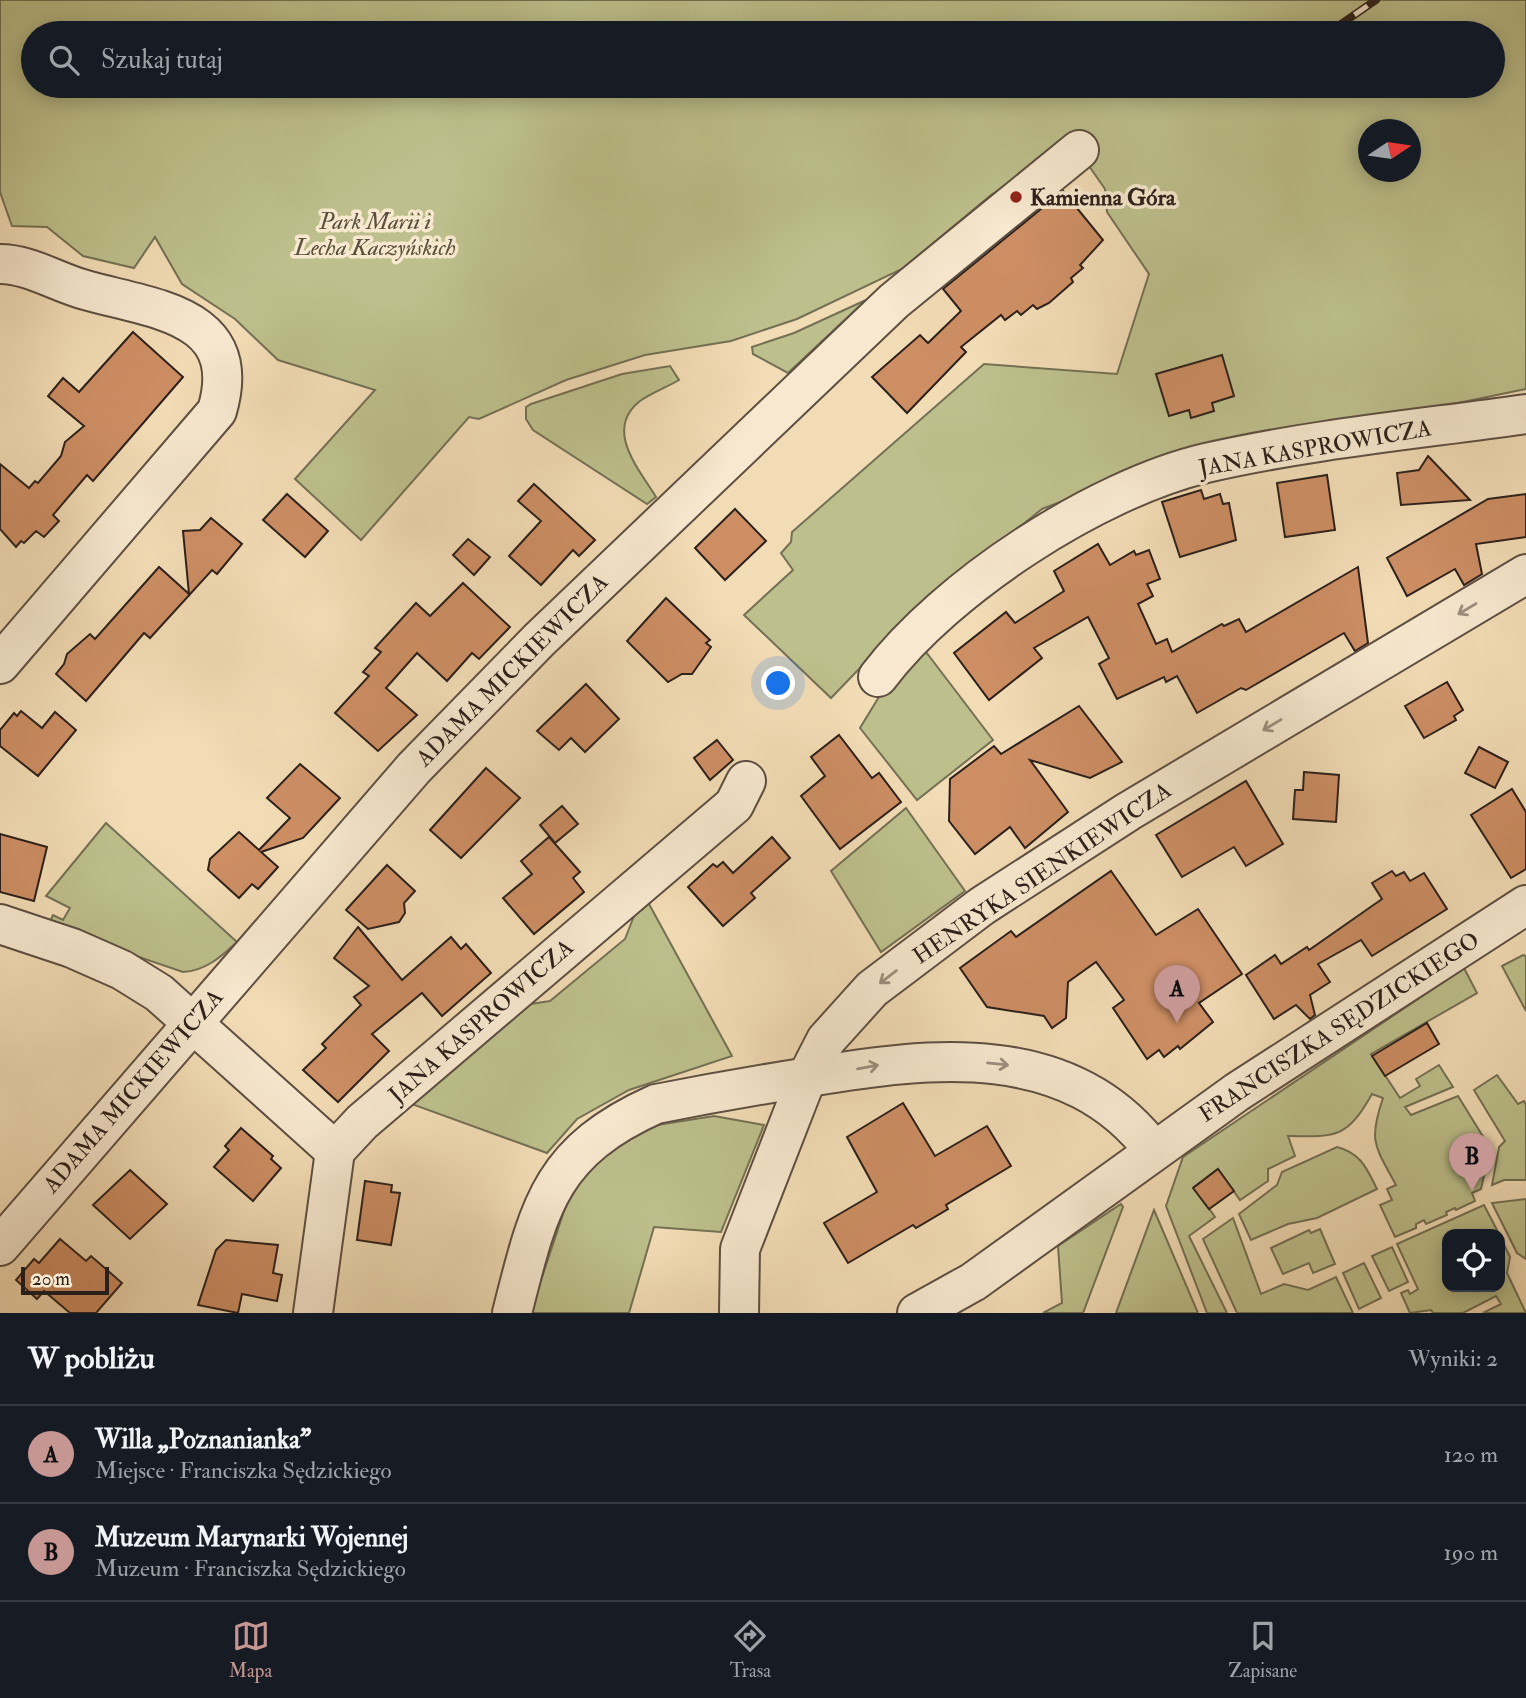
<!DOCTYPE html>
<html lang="pl">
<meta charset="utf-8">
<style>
:root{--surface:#171b24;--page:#242831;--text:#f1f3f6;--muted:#9ea1a6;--line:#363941;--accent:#c59692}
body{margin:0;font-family:"IM FELL Double Pica",serif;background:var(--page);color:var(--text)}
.controls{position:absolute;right:21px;bottom:21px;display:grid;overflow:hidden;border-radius:14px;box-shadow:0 4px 18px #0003}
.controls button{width:63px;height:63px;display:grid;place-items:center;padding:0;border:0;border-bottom:2px solid var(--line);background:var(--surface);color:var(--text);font:35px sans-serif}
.compass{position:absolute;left:1358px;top:119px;width:63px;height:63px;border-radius:50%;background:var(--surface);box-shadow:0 4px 18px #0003;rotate:77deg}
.scale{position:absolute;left:21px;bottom:18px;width:88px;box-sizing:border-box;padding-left:7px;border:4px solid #2c201b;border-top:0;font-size:19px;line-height:24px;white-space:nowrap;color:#2c201b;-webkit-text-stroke:5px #f7e8cf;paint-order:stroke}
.you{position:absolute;left:779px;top:684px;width:24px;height:24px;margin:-18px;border:5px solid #fff;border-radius:50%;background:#1a73e8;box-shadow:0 0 0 10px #1a73e833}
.badge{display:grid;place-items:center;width:46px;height:46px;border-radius:50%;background:var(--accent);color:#111;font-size:23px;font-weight:700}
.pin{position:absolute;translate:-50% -58px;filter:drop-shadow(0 2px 4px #0008)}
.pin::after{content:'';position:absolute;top:37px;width:24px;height:21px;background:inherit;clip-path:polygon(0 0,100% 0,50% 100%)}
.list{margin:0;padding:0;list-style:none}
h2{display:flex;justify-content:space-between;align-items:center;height:91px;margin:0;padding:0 28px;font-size:30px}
h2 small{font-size:23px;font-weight:400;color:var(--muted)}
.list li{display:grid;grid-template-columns:46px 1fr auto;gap:21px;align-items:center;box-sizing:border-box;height:98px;padding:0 28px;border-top:2px solid var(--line)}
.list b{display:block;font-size:26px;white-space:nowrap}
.list p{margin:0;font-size:23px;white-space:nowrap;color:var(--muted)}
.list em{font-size:23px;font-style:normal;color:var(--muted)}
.icon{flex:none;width:38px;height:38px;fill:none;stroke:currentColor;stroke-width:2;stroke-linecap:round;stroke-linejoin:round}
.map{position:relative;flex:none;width:1526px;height:1313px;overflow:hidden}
.search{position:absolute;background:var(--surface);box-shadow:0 4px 18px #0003;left:21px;right:21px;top:21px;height:77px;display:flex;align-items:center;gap:18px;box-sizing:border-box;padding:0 24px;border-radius:38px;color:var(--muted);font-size:26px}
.sheet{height:287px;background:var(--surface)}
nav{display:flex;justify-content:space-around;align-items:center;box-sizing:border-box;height:98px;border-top:2px solid var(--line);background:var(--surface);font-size:19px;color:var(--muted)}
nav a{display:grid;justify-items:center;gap:4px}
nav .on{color:var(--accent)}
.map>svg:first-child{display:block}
</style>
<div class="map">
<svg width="1526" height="1313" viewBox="0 0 1526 1313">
<rect width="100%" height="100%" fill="#f2dcb5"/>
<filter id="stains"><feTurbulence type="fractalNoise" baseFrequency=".00286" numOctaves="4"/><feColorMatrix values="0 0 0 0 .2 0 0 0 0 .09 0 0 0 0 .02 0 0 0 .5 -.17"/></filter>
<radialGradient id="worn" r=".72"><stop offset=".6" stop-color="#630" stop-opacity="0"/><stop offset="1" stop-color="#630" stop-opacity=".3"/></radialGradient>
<!-- green -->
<g fill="#bdc08c" stroke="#747054" stroke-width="2" fill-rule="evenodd">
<path d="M0,0H1526V389L1161,464L1042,509L914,612L831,698L744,615L793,570L781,553L791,542L792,532L984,364L1117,374L1149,274L1107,212L1105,189L1071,140L991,195L902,269L797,319L731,341L645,355L566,380L479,419L469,417L361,540L295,479L375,390L278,360L235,319L182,284L155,237L134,268L83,256L47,227L12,226L0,192ZM33,33H1493V86H33ZM1368,130H1410V172H1368Z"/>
<path d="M866,300L788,373L753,354L752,347L794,333Z"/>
<path d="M670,366L679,380C667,387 651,393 640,401C603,430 640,470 656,497L647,504L533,430L526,419V407L531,404L622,374Z"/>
<path d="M923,648L993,740L917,800L860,728L893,674Z"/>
<path d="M906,808L965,891L881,952L831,871Z"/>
<path d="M106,823L237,942C221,957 205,971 183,972L48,926L53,915L63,920L70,908L46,896Z"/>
<path d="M643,893L732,1056L629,1090L577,1119L547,1153L406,1102L511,1007L550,1001L625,939Z"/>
<path d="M1523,955L1526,956V1011L1502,966Z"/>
<path d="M1464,968L1477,993L1371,1054L1400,1098L1420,1086L1416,1079L1439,1065L1453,1087L1405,1107L1411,1115L1458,1096L1490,1148L1481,1189L1472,1193L1475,1201L1456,1210L1455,1208L1446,1212L1447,1215L1426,1224L1424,1220L1416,1224V1228L1395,1237L1380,1205L1392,1200L1387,1189L1396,1185C1375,1146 1368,1142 1383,1098L1372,1094C1347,1138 1337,1137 1288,1136L1295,1156L1268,1169V1181L1240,1200L1218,1169L1194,1187L1215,1217L1189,1236L1227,1313H1207L1166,1206L1183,1157Z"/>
<path d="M1497,1075L1518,1104L1524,1101L1526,1105V1180H1504L1492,1185L1499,1147L1505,1141L1474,1090Z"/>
<path d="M714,1116L764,1125L721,1232L654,1227L629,1313H530L572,1187L614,1145L657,1125Z"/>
<path d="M1337,1147C1361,1153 1367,1169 1377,1189L1317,1218L1288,1224L1251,1240L1239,1214L1277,1185L1282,1172Z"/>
<path d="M1526,1199V1259L1517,1253L1492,1203Z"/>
<path d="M1121,1204L1123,1207L1083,1313H1043L1062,1303L1058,1246Z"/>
<path d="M1484,1205L1499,1234H1447V1287H1500V1236L1510,1257L1507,1273L1526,1313H1483L1501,1304L1496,1296L1463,1313H1433L1431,1310L1410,1313L1401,1293L1408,1290L1410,1294L1418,1289L1397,1244Z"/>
<path d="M1154,1210L1198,1313H1116Z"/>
<path d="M1233,1218L1261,1294L1284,1284L1308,1290L1336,1277L1353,1313H1237L1203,1239Z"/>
<path d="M1320,1229L1335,1264L1313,1273L1309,1263L1283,1274L1271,1248L1309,1230L1311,1233Z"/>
<path d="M1392,1247L1408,1282L1389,1291L1372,1256Z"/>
<path d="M1364,1263L1381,1298L1359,1309L1343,1273Z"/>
</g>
<!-- building -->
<g fill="#cd8e64" stroke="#2c201b" stroke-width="2">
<path d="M1063,191L1103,240L1080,265L1083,268L1071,278L1073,282L1049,303L1037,309L1033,305L1021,315L1017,311L1005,320L1001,315L961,347L966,352L907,413L872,377L920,335L928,343L961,311L943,289Z"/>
<path d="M133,332L183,377L93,481L87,475L53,515L59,521L44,537L36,531L24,543L21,541L16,547L0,529V464L29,488L35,481L38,483L61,456L65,442L84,426L48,396L63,378L79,392Z"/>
<path d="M1222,355L1234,396L1212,403L1214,411L1191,418L1189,410L1169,416L1156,374Z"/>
<path d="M1428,456L1470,500L1401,505L1397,473L1419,470Z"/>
<path d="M1327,475L1335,530L1285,537L1277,483Z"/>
<path d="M534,484L595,540L579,556L573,550L541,585L509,556L541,521L518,501Z"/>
<path d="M1201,490L1204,499L1220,494L1223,504L1229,503L1236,540L1180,557L1162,502Z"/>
<path d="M287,494L328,531L305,557L263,520Z"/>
<path d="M1526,494V537L1476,544L1482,574L1464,585L1455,569L1407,596L1387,558L1488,499Z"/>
<path d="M735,509L766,541L725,580L695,548Z"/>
<path d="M211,518L242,544L217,574L212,570L150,638L144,633L86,701L56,674L64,664L67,654L90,634L95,639L159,567L189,594L183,531L200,530Z"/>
<path d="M468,539L490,557L474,575L453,555Z"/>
<path d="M1098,544L1110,565L1134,551L1136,555L1149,550L1160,579L1147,584L1153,596L1138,604L1156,644L1167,639L1172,652L1222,624L1224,626L1239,619L1246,632L1358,567L1368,643L1355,651L1344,633L1246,690L1241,688L1197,713L1177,676L1166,682L1164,677L1117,699L1099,664L1109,658L1088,617L1034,648L1042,658L989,700L954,653L1006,612L1015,623L1064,591L1054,571Z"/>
<path d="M463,583L510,627L479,659L472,653L447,681L417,653L386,688L417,715L378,751L335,713L369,676L363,672L381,652L375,648L416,603L430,616Z"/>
<path d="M666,598L710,640L706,643L711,647L692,674H682L668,682L627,641Z"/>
<path d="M1447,682L1463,710L1454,716L1456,720L1424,738L1405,706Z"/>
<path d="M586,684L619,719L585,752L571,738L559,750L537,731Z"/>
<path d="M1079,706L1122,762L1090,778L1030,760L1068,812L1025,848L1010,827L975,854L949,821L950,779L994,746L1001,754Z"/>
<path d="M21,711L42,728L55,712L76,730L38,776L0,746V730L14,713L17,716Z"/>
<path d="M839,735L872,778L879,773L901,802L840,849L801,796L825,776L811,757Z"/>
<path d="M717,740L733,760L710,780L694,758Z"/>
<path d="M1479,747L1508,762L1495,788L1465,773Z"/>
<path d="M300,764L340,798L303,838L261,852L278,867L258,889L252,884L239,898L208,870L210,859L239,832L259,850L290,818L267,798Z"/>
<path d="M486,768L520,798L461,858L430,830Z"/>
<path d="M1304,772L1339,775L1336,822L1293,819L1295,790H1303Z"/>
<path d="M1246,781L1283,844L1246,866L1234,847L1182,877L1156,835Z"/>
<path d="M1512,789L1526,812V869L1511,878L1471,815Z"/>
<path d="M562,806L578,824L555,843L540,825Z"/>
<path d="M0,834L47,847L34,901L0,892Z"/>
<path d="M549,837L580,872L573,878L584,892L534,934L503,898L532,874L521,861Z"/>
<path d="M772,837L790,858L751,893L755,898L723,926L688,887L713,864L717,867L723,862L733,873Z"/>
<path d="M387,865L415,891L404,903L405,913L399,922L368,929L346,910Z"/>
<path d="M1111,871L1156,935L1198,909L1242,974L1199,1003L1213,1022L1180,1049L1178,1046L1164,1057L1159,1050L1147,1059L1113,1008L1124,1000L1096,962L1068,982L1066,1018L1052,1028L1044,1016L987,1007L960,968L1011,931L1016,937Z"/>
<path d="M1392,871L1396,876L1404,872L1410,881L1424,873L1447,909L1372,956L1361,940L1318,964L1330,982L1310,995L1315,1015L1310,1019L1296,1005L1274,1019L1246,975L1275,955L1281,964L1307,947L1309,950L1382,899L1372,883Z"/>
<path d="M358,927L402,980L451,937L461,949L466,944L491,973L442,1016L422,993L372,1034L389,1051L338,1102L303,1070L326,1048L322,1044L361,1005L354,997L369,986L334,958Z"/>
<path d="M1427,1023L1439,1044L1385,1076L1372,1056Z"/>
<path d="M903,1103L935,1156L987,1126L1011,1166L946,1205L948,1209L916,1228L913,1225L848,1263L824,1223L877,1192L847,1137Z"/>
<path d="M241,1128L273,1156L271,1159L281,1168L253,1201L214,1167L229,1150L225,1146Z"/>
<path d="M1218,1169L1234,1191L1209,1209L1193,1188Z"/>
<path d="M130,1170L167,1204L130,1239L93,1205Z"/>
<path d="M365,1181L392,1185L391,1192L400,1193L391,1245L357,1240Z"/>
<path d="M60,1239L86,1261L91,1256L122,1283L96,1313H70L44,1291L37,1299L16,1280L34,1259L39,1263Z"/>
<path d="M226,1240L278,1245L273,1273L282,1275L277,1301L242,1294L238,1313L198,1305L216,1250Z"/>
</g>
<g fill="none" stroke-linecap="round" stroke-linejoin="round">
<defs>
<g id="minor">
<path d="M0,264C28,264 55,281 82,289C149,309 246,312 217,411L0,664"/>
<path d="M878,677C946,587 1096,489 1206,463C1311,439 1420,429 1526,414"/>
<path d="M0,924L72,948L122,970L159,993L335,1151"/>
<path d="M0,1246L414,768L539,640L894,301L1079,150"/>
<path d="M313,1313L335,1151L362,1122L734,805L746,781"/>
<path d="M512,1313C539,1207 549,1152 656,1104C707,1094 758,1085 809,1077C930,1057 1070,1039 1154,1151"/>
<path d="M739,1313L740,1249L807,1077L826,1040L872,989L982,906L1129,811L1526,574"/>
<path d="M917,1313L973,1282L1237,1092L1526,905"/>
</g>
</defs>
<!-- minor casing -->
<use href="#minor" stroke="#5e4f42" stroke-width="42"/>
<!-- minor -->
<use href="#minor" stroke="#f7e8cf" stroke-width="38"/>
<defs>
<path id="rail" d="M1328,33L1376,0"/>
</defs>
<!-- rail casing -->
<use href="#rail" stroke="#2c201b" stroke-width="8"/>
<!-- rail -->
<use href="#rail" stroke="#f7e8cf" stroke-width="5" stroke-dasharray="16" stroke-linecap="butt"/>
</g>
<!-- one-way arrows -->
<defs><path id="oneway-shaft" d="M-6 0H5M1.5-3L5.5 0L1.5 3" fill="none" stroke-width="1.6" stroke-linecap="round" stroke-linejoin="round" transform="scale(1.75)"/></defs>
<g stroke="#9c8e7e">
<use href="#oneway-shaft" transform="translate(1467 609) rotate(149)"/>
<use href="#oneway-shaft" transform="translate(1272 725) rotate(149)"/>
<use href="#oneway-shaft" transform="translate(888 977) rotate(143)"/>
<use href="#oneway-shaft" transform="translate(998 1064) rotate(6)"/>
<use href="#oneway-shaft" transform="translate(868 1067) rotate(-10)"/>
</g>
<!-- markers -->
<circle fill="#8f2418" stroke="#f7e8cf" stroke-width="2.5" cx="1016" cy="197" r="7"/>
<g text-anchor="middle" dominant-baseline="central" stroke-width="7" stroke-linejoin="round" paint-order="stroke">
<!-- poi labels -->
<g font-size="23" font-weight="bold" fill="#2c201b" stroke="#f7e8cf" text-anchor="start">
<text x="1030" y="197">Kamienna Góra</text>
</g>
<!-- park labels -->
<g font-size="23" font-style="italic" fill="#58503d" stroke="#f7e8cf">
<text x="375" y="221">Park Marii i<tspan x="375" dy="26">Lecha Kaczyńskich</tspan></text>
</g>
<!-- street labels -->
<g font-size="23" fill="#2c201b" stroke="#f7e8cf">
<text transform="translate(1315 448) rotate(-10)">JANA KASPROWICZA</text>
<text transform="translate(512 670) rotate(-45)">ADAMA MICKIEWICZA</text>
<text transform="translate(1042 873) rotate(-34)">HENRYKA SIENKIEWICZA</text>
<text transform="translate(481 1021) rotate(-41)">JANA KASPROWICZA</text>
<text transform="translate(1339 1027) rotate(-33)">FRANCISZKA SĘDZICKIEGO</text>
<text transform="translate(133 1091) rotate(-49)">ADAMA MICKIEWICZA</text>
</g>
</g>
<rect width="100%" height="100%" filter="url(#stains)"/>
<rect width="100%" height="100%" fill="url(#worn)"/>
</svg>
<div class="controls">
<button><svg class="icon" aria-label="locate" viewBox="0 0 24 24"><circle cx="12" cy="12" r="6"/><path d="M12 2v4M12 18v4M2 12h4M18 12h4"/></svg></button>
</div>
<svg class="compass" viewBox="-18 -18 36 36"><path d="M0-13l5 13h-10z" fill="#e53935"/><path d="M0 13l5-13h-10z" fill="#9ea1a6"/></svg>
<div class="scale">20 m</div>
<div class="you"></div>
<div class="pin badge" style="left:1177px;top:1023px">A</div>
<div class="pin badge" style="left:1472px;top:1191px">B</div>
<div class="search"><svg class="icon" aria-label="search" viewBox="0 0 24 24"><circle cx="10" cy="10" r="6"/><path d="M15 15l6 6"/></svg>Szukaj tutaj</div>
</div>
<section class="sheet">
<h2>W pobliżu<small>Wyniki: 2</small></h2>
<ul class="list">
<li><span class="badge">A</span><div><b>Willa „Poznanianka”</b><p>Miejsce · Franciszka Sędzickiego</p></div><em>120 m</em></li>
<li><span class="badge">B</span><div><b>Muzeum Marynarki Wojennej</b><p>Muzeum · Franciszka Sędzickiego</p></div><em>190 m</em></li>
</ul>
</section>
<nav>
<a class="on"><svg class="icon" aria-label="map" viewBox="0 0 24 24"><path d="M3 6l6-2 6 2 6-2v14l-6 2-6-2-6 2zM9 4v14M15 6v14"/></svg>Mapa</a>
<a><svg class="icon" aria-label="directions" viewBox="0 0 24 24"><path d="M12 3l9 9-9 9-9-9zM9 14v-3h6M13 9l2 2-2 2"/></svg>Trasa</a>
<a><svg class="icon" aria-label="saved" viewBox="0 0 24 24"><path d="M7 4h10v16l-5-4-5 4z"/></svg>Zapisane</a>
</nav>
